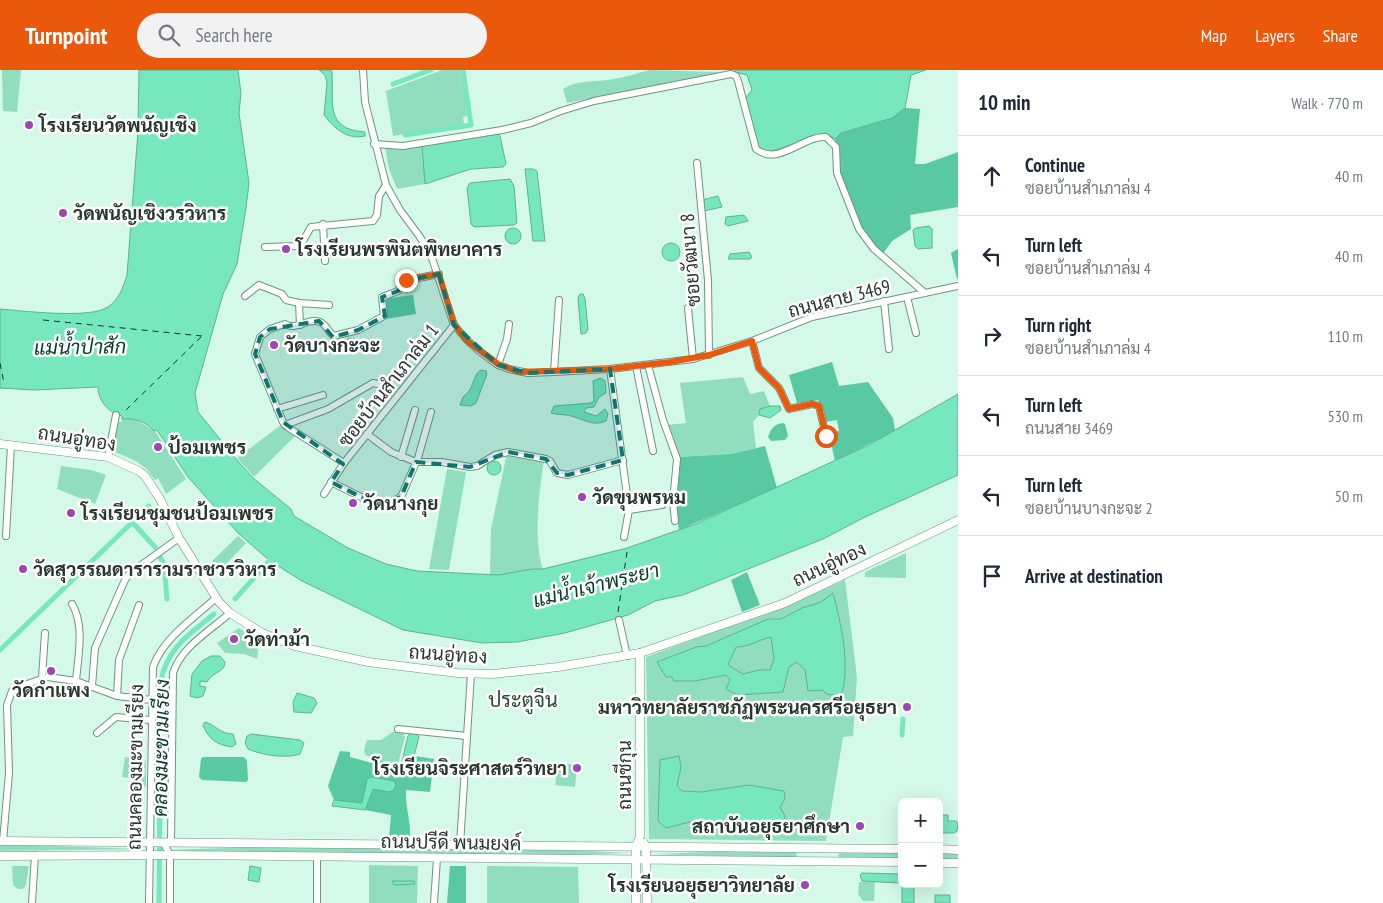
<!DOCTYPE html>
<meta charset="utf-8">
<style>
:root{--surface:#fff;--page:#f2f2f3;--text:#1f2937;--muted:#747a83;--line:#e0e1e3;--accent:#ea580c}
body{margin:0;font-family:"PT Sans Narrow",Sarabun,sans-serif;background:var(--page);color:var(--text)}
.controls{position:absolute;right:15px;bottom:15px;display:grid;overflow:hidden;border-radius:8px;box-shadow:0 5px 20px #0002}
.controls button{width:45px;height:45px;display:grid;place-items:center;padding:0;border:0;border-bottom:1px solid var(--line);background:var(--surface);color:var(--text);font:25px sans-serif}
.stop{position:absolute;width:15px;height:15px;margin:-11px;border:4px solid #ea580c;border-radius:50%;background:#fff}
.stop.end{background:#ea580c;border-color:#fff;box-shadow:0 1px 5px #0008}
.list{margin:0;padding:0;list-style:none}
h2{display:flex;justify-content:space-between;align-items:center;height:65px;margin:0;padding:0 20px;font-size:21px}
h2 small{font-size:16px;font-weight:400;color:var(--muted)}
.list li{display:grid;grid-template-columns:32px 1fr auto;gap:15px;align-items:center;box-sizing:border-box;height:80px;padding:0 20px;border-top:1px solid var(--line)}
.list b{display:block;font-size:19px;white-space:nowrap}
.list p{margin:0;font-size:16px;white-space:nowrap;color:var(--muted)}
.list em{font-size:16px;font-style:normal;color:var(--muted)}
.icon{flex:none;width:28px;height:28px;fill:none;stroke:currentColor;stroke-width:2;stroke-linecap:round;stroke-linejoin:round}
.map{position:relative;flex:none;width:958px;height:833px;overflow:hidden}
header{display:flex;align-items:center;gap:30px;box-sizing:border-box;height:70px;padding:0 25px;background:var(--accent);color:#fff}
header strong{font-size:24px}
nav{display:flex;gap:28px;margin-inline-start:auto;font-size:18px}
.search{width:350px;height:45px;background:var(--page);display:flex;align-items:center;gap:12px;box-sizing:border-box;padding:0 18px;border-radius:28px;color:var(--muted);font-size:19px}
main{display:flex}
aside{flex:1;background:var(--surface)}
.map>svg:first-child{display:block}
</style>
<header>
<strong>Turnpoint</strong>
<div class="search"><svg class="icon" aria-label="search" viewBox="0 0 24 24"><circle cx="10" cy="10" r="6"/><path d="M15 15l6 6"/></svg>Search here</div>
<nav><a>Map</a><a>Layers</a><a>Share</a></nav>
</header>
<main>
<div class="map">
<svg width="958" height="833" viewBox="0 0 958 833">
<rect width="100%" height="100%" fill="#d4f9e9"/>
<!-- green -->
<g fill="#91debf">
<path d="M2,0H21L17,42L3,41Z"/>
<path d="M442,0H461L468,46L463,47L464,54L393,66L386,21Z"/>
<path d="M650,0L718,2L715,4L567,33L563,19C577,10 593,12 608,10C623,8 637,3 650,0Z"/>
<path d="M422,75L425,114L397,119L389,99L385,77Z"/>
<path d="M743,307L750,324L764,321L770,336L760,339L759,345L753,352L756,378L731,384L677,387L666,355L686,353L680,313Z"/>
<path d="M133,348L155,361L186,409L166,424L158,408L155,410C151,406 149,401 144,397C135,389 122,385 111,381L116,351L121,352L122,349Z"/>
<path d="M281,355L295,366L254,407L237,388Z"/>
<path d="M507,383L544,391C539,421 533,471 543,499C525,498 508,506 490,505L491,459Z"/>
<path d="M61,396L91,400L106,405L95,434L57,419Z"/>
<path d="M447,399L466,402L449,500L429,499Z"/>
<path d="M238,466L246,473L211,510L204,499Z"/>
<path d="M906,483V508L865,507V502Z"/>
<path d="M845,510L857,607L853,666L843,667L826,771L649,769L646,587L800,530Z"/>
<path d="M239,558L259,572L257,589L244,584L225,583L217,573Z"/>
<path d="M394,661L403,663L405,667L398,694L395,696L365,685L364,680L367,670H381Z"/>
<path d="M125,687L146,691V717L136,716V709L122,707Z"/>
<path d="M558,693L577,695L575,717L555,715Z"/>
<path d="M0,774L142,779L0,781Z"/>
<path d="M253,777L544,779L630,783L533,786L240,783L170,780Z"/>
<path d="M739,781L795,782L797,785L795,788L652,784Z"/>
<path d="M840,782H902V789L840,788L838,786Z"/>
<rect x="939" y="783" width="19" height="6"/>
<path d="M369,795L418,796L417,833H369Z"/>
<path d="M12,796H29L26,815L23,819H18L13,815Z"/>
<path d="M487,796L578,797L579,833H487Z"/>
<path d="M875,811L874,831H863L858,824L859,812Z"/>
</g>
<!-- forest -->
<g fill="#58c9a2">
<path d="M905,38L920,39L915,94H925L958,82V137L910,145L911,159L892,171L882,185C861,159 844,133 839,99C838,88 839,80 835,69L841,63L892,48Z"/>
<path d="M958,179V209H957L951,183Z"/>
<path d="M413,225L416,244L386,249L384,232L389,228Z"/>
<path d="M832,292L839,316L868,312L893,348L895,361L835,391L829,364L839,361L837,350L825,352L818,330L797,333L789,305Z"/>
<path d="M783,353L785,354L788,366L785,370L771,371L768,367C771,359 774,354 783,353Z"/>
<path d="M765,376L777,418L679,460L675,436L680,399L677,387L731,384Z"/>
<path d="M747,502L760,535L742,542L731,510Z"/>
<path d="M340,681L350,682V687L372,693L374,688L394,696L398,694L400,700L411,703L415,686L434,689L430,722L406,720C405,736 411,751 410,767H389L391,745L365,740L373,719L389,721L371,707L361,734L334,730L328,716Z"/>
<path d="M203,687H244L247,691L248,710L246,712L202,710L199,707L201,689Z"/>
<path d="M450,796H466V833H447Z"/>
</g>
<!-- water -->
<g fill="#77e7be" stroke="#5fb293" fill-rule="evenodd">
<path d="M139,0H238L241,23L239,43L249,113L246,138L237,194L223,224L195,323L198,342L236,389L253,408L291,439L294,446L348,478L386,494L417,501L498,505L532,499H543L627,478L696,454L869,375L958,324V405L865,447L823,469L683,525L655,531L628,545L565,563L517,572L482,573L403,560L302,511L270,491L238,463L188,407L157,360L154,361C145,351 135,348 122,349V346C109,343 98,331 98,317L34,320L0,318V239C24,241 83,248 104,239C118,233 123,218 127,205L138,61Z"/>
<path d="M319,0H331L332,2C334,33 324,59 365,62V66C347,70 335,59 324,45L327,13L325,5Z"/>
<path d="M735,0H926L911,5L905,38L892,48L841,63L835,69L825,63L766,83L759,79L745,29L752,20L747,5L735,2Z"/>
<path d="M497,64L500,66L506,94L503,97L471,99L425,114L422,75Z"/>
<path d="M525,99H533L537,101L545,171H533Z"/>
<path d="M510,109L514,116L517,153L514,155L474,157L471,154L467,118L470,113Z"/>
<path d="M718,126L722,137L704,141L702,130Z"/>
<path d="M744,145L748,151L728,156L725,154L726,147Z"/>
<path d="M929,156L932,159V178L918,179L915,176L913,160L916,158Z"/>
<circle cx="513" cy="166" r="8"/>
<circle cx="671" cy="182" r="9"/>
<path d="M749,182L752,187L750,189H728L730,184Z"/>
<path d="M580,224H583L585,228L588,259L586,263L581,264L578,228Z"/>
<circle cx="351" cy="274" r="6"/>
<path d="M481,300L486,301L487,304L476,333L471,336L460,335L463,327C475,319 472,305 481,300Z"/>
<path d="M601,308L605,311L606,323L599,327L594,337L586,338L584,342L596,346L605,339L608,344L606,351C594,357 583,349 571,346C564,344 557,345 551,343L554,336L591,333L594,331L593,311Z"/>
<path d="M770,336H780L781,340L770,348L759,345L760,339Z"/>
<circle cx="494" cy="398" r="7"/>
<path d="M833,523C841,554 851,595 841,626L826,624L823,620L808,621L805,600L797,592L789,597L783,622L738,625L726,619L730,610L726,605L695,611H674L672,607H666L657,592L696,577L706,576L768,549H781L802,538L821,532ZM771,567L774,589L770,600H759L743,604L728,595L736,577C750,577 757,570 771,567Z"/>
<path d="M211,586H220L225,592C225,603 213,601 207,612L200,611V616L206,617L203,626L197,628L190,626L192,604L202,591Z"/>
<path d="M297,623L314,628L317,633L311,643L294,642L293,632Z"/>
<path d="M205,652C216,655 220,664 233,664L236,674L232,677C217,675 208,669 203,655Z"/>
<path d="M411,663L417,664L419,667L409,705L402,704L400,700L408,666Z"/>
<path d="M251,664L300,670L304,673L300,684C287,689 261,685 248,679L245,673L247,666Z"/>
<path d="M679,686L681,697L677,716L682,721L701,722L749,715L784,721L785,729L780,737L785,746L786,760L759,761L697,756L690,752L666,758L658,751L660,690Z"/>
<path d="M371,707L394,711L396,714L394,720L389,722L373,719L365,740L332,736L334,730L362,733L367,709Z"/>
<path d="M939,745H948V751H956L958,753L957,761L954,763H942L939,768Z"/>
<path d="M250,796L261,798L259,812L248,810Z"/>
<path d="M862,803L902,804V814L914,816V833H902V815L899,813L862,811L860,805Z"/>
<path d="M392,811H414L415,814L394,815Z"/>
<rect x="935" y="825" width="15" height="8"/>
</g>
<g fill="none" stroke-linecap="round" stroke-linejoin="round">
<!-- canal -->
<g stroke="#77e7be" stroke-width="5">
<path d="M393,14L431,0"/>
<path d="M405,65L471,55L463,0"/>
<path d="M132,452L155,477"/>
<path d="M160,487L164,494L167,529"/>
<path d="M235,529L273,487"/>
<path d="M0,580L149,436"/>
<path d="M902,665L903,649"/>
<path d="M159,833L161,610C168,577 189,565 214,544"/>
</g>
<!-- ferry -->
<g stroke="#073b2c" stroke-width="1" stroke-dasharray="6 5" stroke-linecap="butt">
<path d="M43,250L202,266"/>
<path d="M0,293L4,313"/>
<path d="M126,340L201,267"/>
<path d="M618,542L627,482"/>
</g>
<defs>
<g id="minor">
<path d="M363,0L365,32L386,115L400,140L420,167L432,188L454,255L467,270L478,280L498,295L509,299L528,303L554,302L610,299L693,289L752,271L812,247L958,216"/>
<path d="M374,74L403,76L502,60L531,53L561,41L594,31L731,4L736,6L738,11L756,79C778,97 804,65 826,67L836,77L837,103L859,159L874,179L925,223"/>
<path d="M697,93L708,210L709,285"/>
<path d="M323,154L325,191"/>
<path d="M265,177L300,176L311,157L373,151L377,145L379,126L386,115"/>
<path d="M245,226L259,215L282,224L286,230L299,233L300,255"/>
<path d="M907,227L916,263"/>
<path d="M884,231L889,279"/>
<path d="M299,233L329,235"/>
<path d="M688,238L693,289"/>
<path d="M752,271L759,298L779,318L789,339L812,334L819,336L826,366"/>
<path d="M498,295L507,269L509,254"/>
<path d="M648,295L663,350L677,389L673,432L675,451"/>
<path d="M636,296L653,381"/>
<path d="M610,299L629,440L624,467"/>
<path d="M554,302L559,230"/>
<path d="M277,339L323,325"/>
<path d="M285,355L328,339L373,313L382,315L397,302"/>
<path d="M367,364L391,382L416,392H442L470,397L477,396L495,385L508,382L546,389L550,391L557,403L568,405L623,390"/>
<path d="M108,387L116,345"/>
<path d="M401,387L415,340"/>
<path d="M344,393L289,358L283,352L255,284L260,267L270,259L285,254C296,261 308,247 320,252C326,254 328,262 334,266L358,260L384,246L382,227L398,221L403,211L439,204"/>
<path d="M331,412L377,435H384L401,427L418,388L431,342"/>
<path d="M324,424L344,393L454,255"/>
<path d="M629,440L662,435"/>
<path d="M6,466L11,375"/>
<path d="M72,534C85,555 78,587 76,611"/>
<path d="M619,550L627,586"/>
<path d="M42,608L45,563"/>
<path d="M92,616L95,578L125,510L129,504L179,468"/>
<path d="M117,626L119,590L139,535"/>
<path d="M398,659L467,666"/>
<path d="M97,663L116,647L151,650"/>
<path d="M3,771L9,703L7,635L12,621L18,617L48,607L76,611L117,626L151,630"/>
<path d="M163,772L170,785V833"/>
<path d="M171,772L173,603C181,577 211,560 230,543"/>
<path d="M460,775L471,604"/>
<path d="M32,833L35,785"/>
<path d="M149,833L153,597C163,568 194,548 216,528"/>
<path d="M317,833V786"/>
<path d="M434,833L437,788"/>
</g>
<g id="major">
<path d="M0,374L108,387L139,401L145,406L160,429L179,468L219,532L230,543L262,563L295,576L368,592L457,603L493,604L558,597L640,583L785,533L958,450"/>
<path d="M0,771L902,779"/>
<path d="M644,773L646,777L647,833"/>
<path d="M939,779L958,780"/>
<path d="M0,786L170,785L902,792"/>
<path d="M939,793H958"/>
<path d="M636,833V777L640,766V583"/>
</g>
</defs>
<!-- minor casing -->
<use href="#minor" stroke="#719385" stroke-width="8"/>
<!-- major casing -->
<use href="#major" stroke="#719385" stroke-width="9"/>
<!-- minor -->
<use href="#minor" stroke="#fff" stroke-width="6"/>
<!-- major -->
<use href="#major" stroke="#fff" stroke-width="8"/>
</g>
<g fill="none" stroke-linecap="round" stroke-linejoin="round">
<!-- route -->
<path stroke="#ea580c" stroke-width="6" d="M406,210L439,204L454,254L466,270L498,294L519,302L610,299L670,292L709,285L752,271L759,298L779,318L789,339L812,334L819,336L826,366"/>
</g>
<!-- marked area -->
<path fill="#0f766e" fill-opacity="0.2" stroke="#0f766e" stroke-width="4" stroke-dasharray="10 6" stroke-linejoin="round" d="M439,204L454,255L498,295L528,303L610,299L623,390L568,405L557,403L546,389L508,382L470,397L416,392L401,427L377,435L331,412L343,394L283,352L255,284L260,267L270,259L319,251L333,267L358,260L385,246L382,227L398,221L403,211Z"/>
<!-- markers -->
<g fill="#9b47b5" stroke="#fff" stroke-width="2">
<circle cx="29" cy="55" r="5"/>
<circle cx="63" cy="143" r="5"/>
<circle cx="286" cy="179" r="5"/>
<circle cx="274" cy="275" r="5"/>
<circle cx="158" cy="377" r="5"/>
<circle cx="582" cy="427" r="5"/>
<circle cx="353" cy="433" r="5"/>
<circle cx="71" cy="443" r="5"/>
<circle cx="23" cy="499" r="5"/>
<circle cx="234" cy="569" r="5"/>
<circle cx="51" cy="601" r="5"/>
<circle cx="907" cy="637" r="5"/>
<circle cx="577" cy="698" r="5"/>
<circle cx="860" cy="756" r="5"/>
<circle cx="805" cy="815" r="5"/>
</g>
<g text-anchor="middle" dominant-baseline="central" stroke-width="5" stroke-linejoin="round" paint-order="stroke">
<!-- poi labels -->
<g font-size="19" font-weight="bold" fill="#283630" stroke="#fff" text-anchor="start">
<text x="39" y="55">โรงเรียนวัดพนัญเชิง</text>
<text x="73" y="143">วัดพนัญเชิงวรวิหาร</text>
<text x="296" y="179">โรงเรียนพรพินิตพิทยาคาร</text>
<text x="284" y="275">วัดบางกะจะ</text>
<text x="168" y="377">ป้อมเพชร</text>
<text x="592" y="427">วัดขุนพรหม</text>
<text x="363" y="433">วัดนางกุย</text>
<text x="81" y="443">โรงเรียนชุมชนป้อมเพชร</text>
<text x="33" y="499">วัดสุวรรณดารารามราชวรวิหาร</text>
<text x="244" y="569">วัดท่าม้า</text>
<text x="51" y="620" text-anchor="middle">วัดกำแพง</text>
<text x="897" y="637" text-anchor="end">มหาวิทยาลัยราชภัฏพระนครศรีอยุธยา</text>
<text x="567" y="698" text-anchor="end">โรงเรียนจิระศาสตร์วิทยา</text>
<text x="850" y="756" text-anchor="end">สถาบันอยุธยาศึกษา</text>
<text x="795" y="815" text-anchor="end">โรงเรียนอยุธยาวิทยาลัย</text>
</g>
<!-- street labels -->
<g font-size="19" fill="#283630" stroke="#fff">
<text transform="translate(690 190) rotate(-94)">ซอยวัฒนา 8</text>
<text transform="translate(839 228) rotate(-14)">ถนนสาย 3469</text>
<text transform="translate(388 315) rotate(-52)">ซอยบ้านสำเภาล่ม 1</text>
<text transform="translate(77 368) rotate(9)">ถนนอู่ทอง</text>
<text transform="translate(829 494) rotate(-25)">ถนนอู่ทอง</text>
<text transform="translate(448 584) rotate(4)">ถนนอู่ทอง</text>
<text transform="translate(135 697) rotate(-89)">ถนนคลองมะขามเรียง</text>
<text transform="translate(624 705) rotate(-90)">ถนนชีกุน</text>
<text transform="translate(451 772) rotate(1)">ถนนปรีดี พนมยงค์</text>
</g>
<!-- water labels -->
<g font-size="20" font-style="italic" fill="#073b2c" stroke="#fff">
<text transform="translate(80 277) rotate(-1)">แม่น้ำป่าสัก</text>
<text transform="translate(596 515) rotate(-14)">แม่น้ำเจ้าพระยา</text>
<text transform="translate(161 678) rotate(-89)">คลองมะขามเรียง</text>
</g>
<!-- neighbourhood labels -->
<g font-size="20" fill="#27473a" stroke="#fff">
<text x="523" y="630">ประตูจีน</text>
</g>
</g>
</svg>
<div class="controls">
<button>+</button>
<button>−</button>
</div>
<div class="stop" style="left:826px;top:366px"></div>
<div class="stop end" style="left:406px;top:210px"></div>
</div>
<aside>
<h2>10 min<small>Walk · 770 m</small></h2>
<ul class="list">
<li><svg class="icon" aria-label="ahead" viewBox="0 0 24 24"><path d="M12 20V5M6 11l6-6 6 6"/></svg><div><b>Continue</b><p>ซอยบ้านสำเภาล่ม 4</p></div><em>40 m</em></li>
<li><svg class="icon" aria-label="left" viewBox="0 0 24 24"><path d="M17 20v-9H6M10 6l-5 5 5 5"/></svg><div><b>Turn left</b><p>ซอยบ้านสำเภาล่ม 4</p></div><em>40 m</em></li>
<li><svg class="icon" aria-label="right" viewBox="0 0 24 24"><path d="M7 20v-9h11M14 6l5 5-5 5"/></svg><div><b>Turn right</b><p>ซอยบ้านสำเภาล่ม 4</p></div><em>110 m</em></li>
<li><svg class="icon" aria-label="left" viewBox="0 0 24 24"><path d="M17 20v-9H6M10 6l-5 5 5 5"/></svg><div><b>Turn left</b><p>ถนนสาย 3469</p></div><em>530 m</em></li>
<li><svg class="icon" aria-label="left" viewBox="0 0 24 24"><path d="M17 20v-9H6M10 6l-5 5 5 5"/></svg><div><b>Turn left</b><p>ซอยบ้านบางกะจะ 2</p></div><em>50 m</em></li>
<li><svg class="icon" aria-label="arrive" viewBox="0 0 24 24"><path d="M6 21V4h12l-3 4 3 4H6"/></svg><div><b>Arrive at destination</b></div></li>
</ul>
</aside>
</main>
